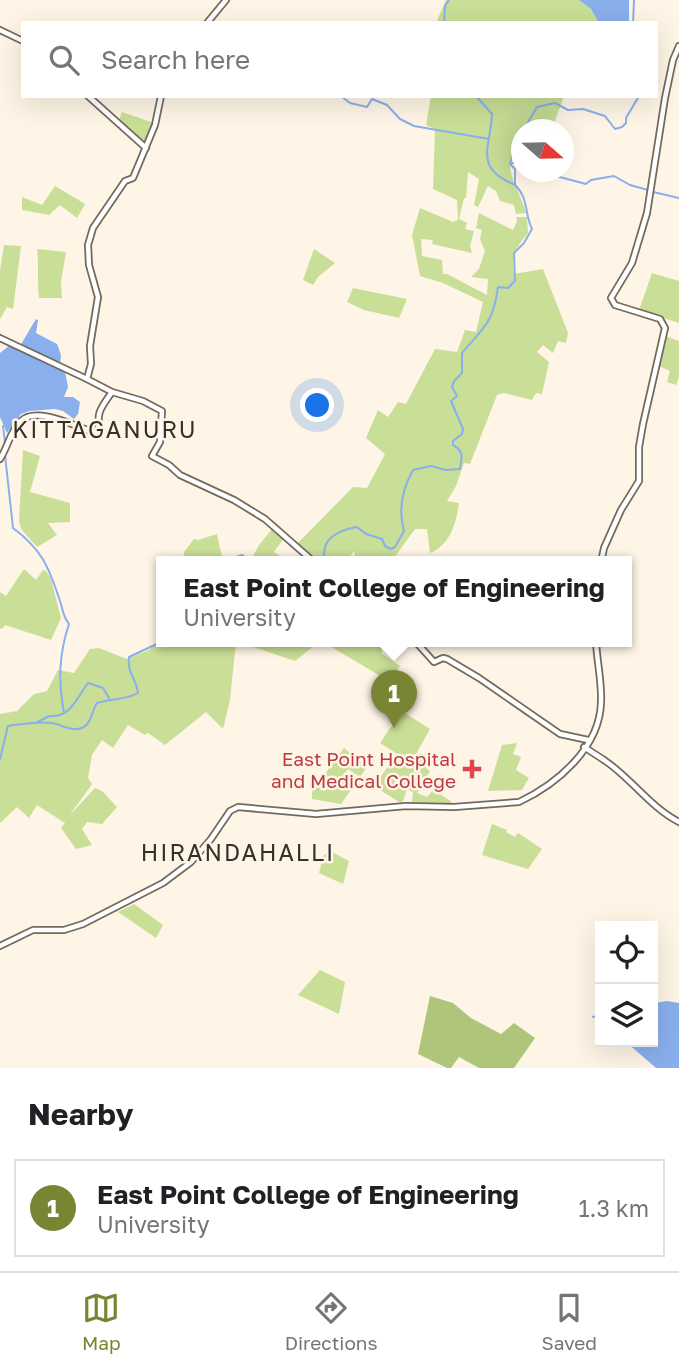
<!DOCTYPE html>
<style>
:root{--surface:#fff;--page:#f6f6f6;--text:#202124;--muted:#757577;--line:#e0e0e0;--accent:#798533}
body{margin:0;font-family:"Golos Text",sans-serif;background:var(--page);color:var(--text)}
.controls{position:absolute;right:21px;bottom:21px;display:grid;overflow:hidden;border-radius:0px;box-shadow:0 7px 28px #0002}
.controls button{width:63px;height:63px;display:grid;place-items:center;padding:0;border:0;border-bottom:2px solid var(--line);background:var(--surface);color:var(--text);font:35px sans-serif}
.compass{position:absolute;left:511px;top:119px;width:63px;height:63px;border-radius:50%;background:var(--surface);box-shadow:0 7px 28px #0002;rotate:110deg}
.you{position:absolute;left:318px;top:406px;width:24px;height:24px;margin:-18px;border:5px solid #fff;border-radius:50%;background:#1a73e8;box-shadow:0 0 0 10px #1a73e833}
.badge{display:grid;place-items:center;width:46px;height:46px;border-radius:50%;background:var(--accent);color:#fff;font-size:23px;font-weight:700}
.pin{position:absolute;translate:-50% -58px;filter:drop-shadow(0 2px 4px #0008)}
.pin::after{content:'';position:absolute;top:37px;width:24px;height:21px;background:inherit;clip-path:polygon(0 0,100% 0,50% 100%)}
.popup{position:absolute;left:156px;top:556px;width:476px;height:91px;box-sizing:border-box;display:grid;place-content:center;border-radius:0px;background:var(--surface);filter:drop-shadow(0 2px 5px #0005);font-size:23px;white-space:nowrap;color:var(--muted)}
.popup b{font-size:26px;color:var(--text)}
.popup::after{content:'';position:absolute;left:50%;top:100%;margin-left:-14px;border:14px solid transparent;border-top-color:var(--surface)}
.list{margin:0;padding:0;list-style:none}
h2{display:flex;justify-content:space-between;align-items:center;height:91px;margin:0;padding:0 28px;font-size:30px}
h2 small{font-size:23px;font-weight:400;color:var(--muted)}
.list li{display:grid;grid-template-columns:46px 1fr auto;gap:21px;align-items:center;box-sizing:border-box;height:98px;margin:0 14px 14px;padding:0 14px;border:2px solid var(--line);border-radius:0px}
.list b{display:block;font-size:26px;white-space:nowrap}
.list p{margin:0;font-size:23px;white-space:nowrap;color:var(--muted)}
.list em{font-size:23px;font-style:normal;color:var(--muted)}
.icon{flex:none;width:38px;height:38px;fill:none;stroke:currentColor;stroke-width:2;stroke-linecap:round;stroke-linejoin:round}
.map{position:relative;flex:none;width:679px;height:1068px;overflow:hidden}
.search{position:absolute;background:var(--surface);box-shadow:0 7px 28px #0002;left:21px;right:21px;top:21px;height:77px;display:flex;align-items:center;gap:18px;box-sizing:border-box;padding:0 24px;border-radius:0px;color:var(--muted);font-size:26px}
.sheet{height:203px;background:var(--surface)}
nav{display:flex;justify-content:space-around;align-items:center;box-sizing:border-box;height:98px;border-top:2px solid var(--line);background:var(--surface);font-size:19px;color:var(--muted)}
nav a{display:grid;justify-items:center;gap:4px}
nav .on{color:var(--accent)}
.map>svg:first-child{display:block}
</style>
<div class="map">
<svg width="679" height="1068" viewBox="0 0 679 1068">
<rect width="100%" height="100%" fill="#fff5e6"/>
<!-- green -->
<g fill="#c9de96">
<path d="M446,0H579L591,9L599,23H436Z"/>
<path d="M431,96H564L552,129L522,130L521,155L515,153C500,164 523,197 526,213L516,214L514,205L500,201L496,191L488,186L478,207L474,205L479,179L468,172L466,198H464L459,219L467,223L465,229L474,231L470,246L472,253L432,244L433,240L421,239L422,256L442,260L443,274H447L487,295L488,279L471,277L479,269L485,251L480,239L482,230L476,228L479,213L513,230L517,221L516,217H527L528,233C516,248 511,254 514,274L543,269L568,333L566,343L558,341L553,353L543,345L537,352L549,362L542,394L536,393L532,400L504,393L497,395L470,464L464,463L456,486L447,501L459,503C456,524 450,545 430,553L427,529H415L391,562H356L354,551L346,562H318L297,544L353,487L367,488L385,454L366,438L378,410L388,417L398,402L406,404L435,349L457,352L465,330L476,332L483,302L443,283L420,276L412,235L420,208L453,222L458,220L457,200L433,189L435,129L426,125Z"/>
<path d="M122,112L154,123L146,145L118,123Z"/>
<path d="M55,186L85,204L77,218L60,205L49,215L22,210V197L42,205Z"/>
<path d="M4,245L21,246L13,309L7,307L0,319V271Z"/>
<path d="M37,249L66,252L61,282L62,298H39C37,281 39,266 37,249Z"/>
<path d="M314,249L335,263L318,277L313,285L303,280Z"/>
<path d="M652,273L679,281V323L639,310Z"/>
<path d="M353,288L407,299L399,318L364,310L347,302Z"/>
<path d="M665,336L679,341V377L676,385L667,382L670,371L659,366Z"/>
<path d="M23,450L40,456L30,492L70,503V522L48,523L57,535L37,547L21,529L19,520Z"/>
<path d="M272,529L284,538L274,552L289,562H253L252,558L259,545Z"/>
<path d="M217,534L222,557L215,562H183L184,552L194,539L198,540Z"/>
<path d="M24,569L36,580L43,570L46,571L51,579L61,618L51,640L5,625L2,629L0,628V592L6,596Z"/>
<path d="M161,639V642H236L230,700L223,729L206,712L165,745L148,733L145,735L128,725L113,748L102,740L92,755L88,778L92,784L69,816L95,788L102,791L117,807L102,824L87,822L82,829L92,845L76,849L61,828L65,823L37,805L29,818L17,807L0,823V714L17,711L34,694L47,691L58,670L74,673L90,649L99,648L127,659L149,650Z"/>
<path d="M238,642H319L295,661Z"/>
<path d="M323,642H387L381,653L400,666L389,681Z"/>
<path d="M402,711L430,729L411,763L380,743Z"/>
<path d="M517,743L513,754L521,757L516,770L529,778L522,790L488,791L502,745Z"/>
<path d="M344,748L367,767L360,777L348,769L344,775L355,784L341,804L312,799V792Z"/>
<path d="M420,753L430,758L426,768L430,771L417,793L427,797L433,790L451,801V805L412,802L413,792L407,789L402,804L374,786L392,761L402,767L404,764L411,768Z"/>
<path d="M492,824L507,830L506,832L515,837L518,833L542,849L528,869L482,855Z"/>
<path d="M330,851L349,861L343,884L319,873L323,856Z"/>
<path d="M134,904L163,925L156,938L118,912Z"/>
<path d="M320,970L345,982L339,1014L298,995Z"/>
</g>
<!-- forest -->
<path fill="#b0c57c" d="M430,996L453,1003L471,1018L501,1034L514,1023L535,1038L514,1068H479L459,1057L451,1068H447L418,1054Z"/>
<!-- water -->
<g fill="#89afec">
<path d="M579,0H629V23H599L591,9Z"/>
<path d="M36,319L38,320L36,333L57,344L61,355L60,365L20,346Z"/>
<path d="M10,345L65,372L68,387L64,397H73L80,402L78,414L74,419L63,411L55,409L29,411L21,414L7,433L0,417V353Z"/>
<path d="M667,1001L679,1003V1068H656L626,1042H653V1003Z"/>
</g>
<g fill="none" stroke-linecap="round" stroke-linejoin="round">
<!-- stream -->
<g stroke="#89afec" stroke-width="2">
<path d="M444,23L445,6L449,0"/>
<path d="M633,23L634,0"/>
<path d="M341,96L350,103L367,107L372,99L387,105L400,119L414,126L489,139"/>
<path d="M476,96L492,114C491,146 473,167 513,184"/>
<path d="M512,163L522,164"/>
<path d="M541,172L586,184L591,180L614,176L630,185L648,190"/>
<path d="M653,192L679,198"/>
<path d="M3,426L5,442"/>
<path d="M5,455L13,528C41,549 48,565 59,598C63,608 62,615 69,624C59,654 58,681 64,713"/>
<path d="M222,562L242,555L251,562"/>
<path d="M322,562C324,556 324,550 326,544C331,534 347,528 357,527L366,534L382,539L385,546L391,549L395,547L404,531C398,510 403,488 413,470L431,466L446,470L460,469C462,457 464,451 453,445V441L462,434L463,429L451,401L457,396L452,387L454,381L462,373V353C485,326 493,323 498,287L508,288L515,281L514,253L524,243L532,229C524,213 529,198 515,185V169L510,164L520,130L527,124L537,107L555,103L568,110L583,109L605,116L615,129L622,127L626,123V118L639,96"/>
<path d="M38,722L49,716C71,718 77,697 88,683L103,688L109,698"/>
<path d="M0,759L8,726C22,724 37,721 52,723C63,725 73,733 84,727C92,722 92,710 97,703C110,699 126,700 138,693C136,677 127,674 129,657L161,642"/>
<path d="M593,1017L600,1015"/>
</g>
<defs>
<g id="tertiary">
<path d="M0,30L23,41"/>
<path d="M88,96L146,148"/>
<path d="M0,338L87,379"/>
<path d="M99,434C97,412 99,410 112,392L143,401L162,411L160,442L152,456L169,465L180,475L234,500L265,519L314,562"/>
<path d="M416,642L434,662L443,658L447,659L479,678L560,734L588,740"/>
<path d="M584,747L604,760"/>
</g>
<g id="secondary">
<path d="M207,23L226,0"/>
<path d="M112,392L87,379L91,364L90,346L98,297L89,265L88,245L93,228L125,181L133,178L155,125L161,96"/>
<path d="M0,459C8,447 10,431 21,421C38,405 80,429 99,434"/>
<path d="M601,562L604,548L621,510L639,481V447L643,424L665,328L660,319L615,305L611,298L632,263L647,213L665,98L673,60L679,46"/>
<path d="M604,760C631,778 650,807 679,822"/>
<path d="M0,946L33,930H64L83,924L163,883L191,862L211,839L230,811L238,807L316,814L406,806L454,807L519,802C557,784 600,748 601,702C602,682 597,662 596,642"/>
</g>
</defs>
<!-- tertiary casing -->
<use href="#tertiary" stroke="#726a5d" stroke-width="8"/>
<!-- secondary casing -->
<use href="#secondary" stroke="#726a5d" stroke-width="8"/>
<!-- tertiary -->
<use href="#tertiary" stroke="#fff" stroke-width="4.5"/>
<!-- secondary -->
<use href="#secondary" stroke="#fff" stroke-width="4.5"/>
</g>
<!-- markers -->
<path fill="#e0444e" stroke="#fff5e6" stroke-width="2.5" d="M468.5 758.5h7v7h7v7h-7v7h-7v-7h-7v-7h7z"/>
<g text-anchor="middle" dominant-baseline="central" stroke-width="5" stroke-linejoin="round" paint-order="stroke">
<!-- health labels -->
<g font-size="19" fill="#be3a42" stroke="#fff5e6" text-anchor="end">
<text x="456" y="758">East Point Hospital<tspan x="456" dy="22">and Medical College</tspan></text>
</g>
<!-- quarter labels -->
<g font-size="23" letter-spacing="2" fill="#34302a" stroke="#fff5e6">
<text x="105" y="429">KITTAGANURU</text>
<text x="238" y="852">HIRANDAHALLI</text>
</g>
</g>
</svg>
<div class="controls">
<button><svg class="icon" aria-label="locate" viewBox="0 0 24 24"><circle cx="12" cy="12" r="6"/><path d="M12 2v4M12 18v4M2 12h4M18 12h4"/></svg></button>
<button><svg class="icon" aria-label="layers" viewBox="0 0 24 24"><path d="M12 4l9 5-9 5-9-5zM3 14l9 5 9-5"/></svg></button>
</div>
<svg class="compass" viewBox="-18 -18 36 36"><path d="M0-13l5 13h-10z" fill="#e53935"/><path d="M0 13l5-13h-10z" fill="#757577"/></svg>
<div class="you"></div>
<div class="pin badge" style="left:394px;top:728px">1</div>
<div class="popup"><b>East Point College of Engineering</b>University</div>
<div class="search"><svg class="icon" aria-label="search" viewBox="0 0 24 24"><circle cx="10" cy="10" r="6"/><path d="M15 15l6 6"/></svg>Search here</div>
</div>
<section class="sheet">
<h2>Nearby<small></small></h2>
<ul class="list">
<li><span class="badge">1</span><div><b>East Point College of Engineering</b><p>University</p></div><em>1.3 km</em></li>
</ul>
</section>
<nav>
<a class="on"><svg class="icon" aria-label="map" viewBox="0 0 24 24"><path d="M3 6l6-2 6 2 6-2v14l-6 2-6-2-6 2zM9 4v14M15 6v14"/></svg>Map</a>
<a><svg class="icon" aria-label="directions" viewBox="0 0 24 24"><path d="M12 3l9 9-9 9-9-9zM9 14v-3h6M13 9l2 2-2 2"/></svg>Directions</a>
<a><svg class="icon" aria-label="saved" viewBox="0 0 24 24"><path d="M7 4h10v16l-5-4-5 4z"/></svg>Saved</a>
</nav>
